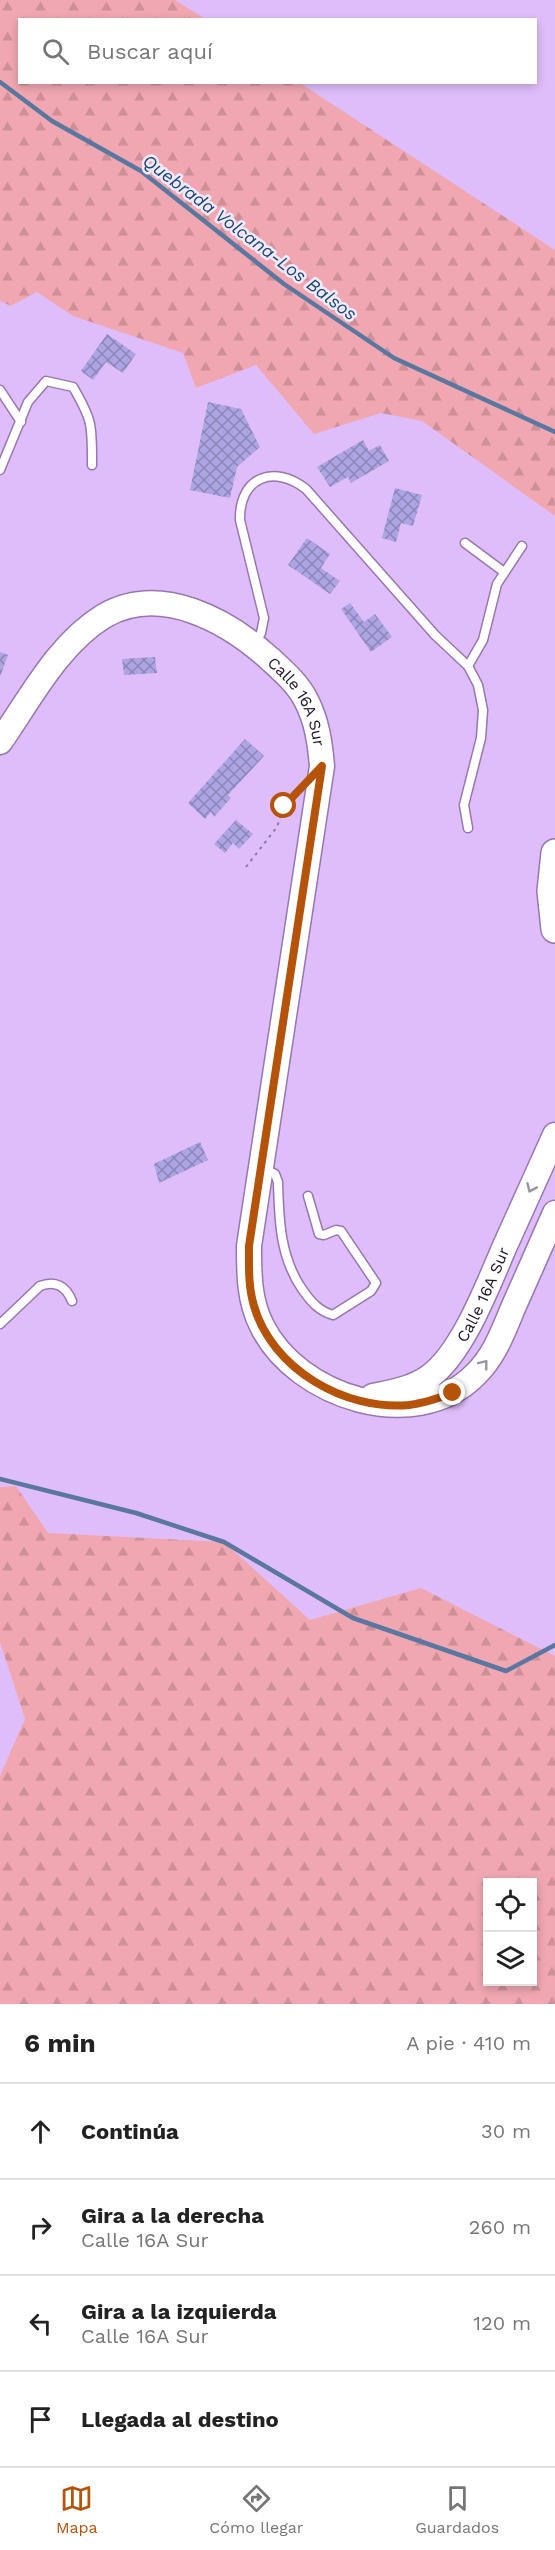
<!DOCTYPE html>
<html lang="es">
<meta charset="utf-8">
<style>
:root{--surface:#fff;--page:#f6f6f6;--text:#222;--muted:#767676;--line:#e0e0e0;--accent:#b45309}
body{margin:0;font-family:"Work Sans",sans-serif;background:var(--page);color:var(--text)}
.controls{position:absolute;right:18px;bottom:18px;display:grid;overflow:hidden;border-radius:0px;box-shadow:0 3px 9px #0003}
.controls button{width:54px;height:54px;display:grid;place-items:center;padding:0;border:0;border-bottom:2px solid var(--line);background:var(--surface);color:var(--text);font:30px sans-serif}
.stop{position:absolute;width:18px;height:18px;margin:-14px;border:4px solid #b45309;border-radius:50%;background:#fff}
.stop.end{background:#b45309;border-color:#fff;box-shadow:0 2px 6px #0008}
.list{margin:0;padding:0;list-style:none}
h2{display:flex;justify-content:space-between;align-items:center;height:78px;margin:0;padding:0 24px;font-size:26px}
h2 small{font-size:20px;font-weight:400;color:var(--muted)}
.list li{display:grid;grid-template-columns:39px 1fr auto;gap:18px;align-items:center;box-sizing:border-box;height:96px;padding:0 24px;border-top:2px solid var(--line)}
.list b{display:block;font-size:22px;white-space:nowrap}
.list p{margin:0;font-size:20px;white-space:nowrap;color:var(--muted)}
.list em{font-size:20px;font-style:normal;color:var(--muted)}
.icon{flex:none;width:33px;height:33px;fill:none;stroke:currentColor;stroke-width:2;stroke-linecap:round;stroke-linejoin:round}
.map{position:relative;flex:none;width:555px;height:2004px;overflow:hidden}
.search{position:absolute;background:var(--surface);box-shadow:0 3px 9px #0003;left:18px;right:18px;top:18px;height:66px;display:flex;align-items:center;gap:15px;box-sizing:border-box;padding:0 21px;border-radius:0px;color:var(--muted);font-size:22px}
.sheet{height:462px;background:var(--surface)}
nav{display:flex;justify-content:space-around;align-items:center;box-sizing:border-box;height:84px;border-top:2px solid var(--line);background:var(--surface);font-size:16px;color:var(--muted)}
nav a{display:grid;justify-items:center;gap:3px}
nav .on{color:var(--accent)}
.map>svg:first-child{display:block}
</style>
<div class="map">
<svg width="555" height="2004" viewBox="0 0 555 2004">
<defs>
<pattern id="forest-firs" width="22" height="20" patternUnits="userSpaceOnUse" patternTransform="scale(1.5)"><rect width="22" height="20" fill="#f0a7b1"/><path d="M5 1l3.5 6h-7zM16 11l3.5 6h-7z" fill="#ce8f98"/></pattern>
<pattern id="building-cross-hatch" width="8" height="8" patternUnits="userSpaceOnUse" patternTransform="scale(1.5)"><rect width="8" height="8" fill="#ada5e3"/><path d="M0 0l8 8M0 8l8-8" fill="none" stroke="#8c85b8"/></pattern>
</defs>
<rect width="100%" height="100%" fill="#dfbdfa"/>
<!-- forest -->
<g fill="url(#forest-firs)" fill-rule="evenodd">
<path d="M0,0H175L205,19L20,20V82L300,83L555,250V516L422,421L381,413L314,434L256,365L196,388L183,353L73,316L37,292L11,306L0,301Z"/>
<path d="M16,1486L48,1533L224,1542L310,1620L421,1588L555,1656V2004H0V1776L25,1719L0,1642V1487ZM488,1882H532V1982H488Z"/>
</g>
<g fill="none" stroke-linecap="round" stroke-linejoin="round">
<!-- stream -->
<g stroke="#5a77a0" stroke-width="4.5">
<path d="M0,82L52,121L141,171L284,284L394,358L555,432"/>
<path d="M0,1479L136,1513L224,1542L353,1618L506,1671L555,1645"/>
</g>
</g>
<!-- building -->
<g fill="url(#building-cross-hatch)">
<path d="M107,334L136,354L123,373L106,362L93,380L81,371Z"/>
<path d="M208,402L241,409L260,447L237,467L230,498L190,490Z"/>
<path d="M363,440L369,451L380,445L389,461L351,483L348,477L330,487L317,467Z"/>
<path d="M395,488L422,495L413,526L401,523L396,542L382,538Z"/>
<path d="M307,538L330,554L321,568L340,581L330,594L288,565Z"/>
<path d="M350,603L364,622L375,614L392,637L371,652L341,609Z"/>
<path d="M0,652L8,655L0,677Z"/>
<path d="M155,657L157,673L124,675L122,659Z"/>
<path d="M245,739L264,756L228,795L231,798L214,817L211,812L205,819L188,803Z"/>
<path d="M236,820L253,834L239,849L233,843L225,853L214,844Z"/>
<path d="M200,1142L208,1160L159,1183L154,1164Z"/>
</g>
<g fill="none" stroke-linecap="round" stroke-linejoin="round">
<defs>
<g id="service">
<path d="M0,390L21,422"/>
<path d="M0,470L28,402L46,381L73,387C93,421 92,426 92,465"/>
<path d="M465,543L504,572"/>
<path d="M255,644L261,633L264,618L240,520C239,477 274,464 306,489L435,635L468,666L478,685L483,710L481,738L464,805L468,828"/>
<path d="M468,666L483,640L497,584L522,546"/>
<path d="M263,1168L275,1174L278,1182C279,1220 280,1257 302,1289C311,1302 319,1311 333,1315L371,1291L376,1283L341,1231L336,1230L324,1235L319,1234L308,1196"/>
<path d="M0,1324L40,1286C55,1280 66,1286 72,1301"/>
</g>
<g id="secondary">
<path id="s1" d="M0,742C30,699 58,644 104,616C161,583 228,621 270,659C283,671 298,684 306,700C317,721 320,743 322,766L249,1246C249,1274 249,1301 262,1326C297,1397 415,1435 475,1375C494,1357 503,1332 513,1308C527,1277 541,1244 555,1213"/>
<path id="s2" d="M373,1396C392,1392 412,1389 429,1377C462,1354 488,1285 504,1248C521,1210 538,1173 555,1135"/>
</g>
<path id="primary" d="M555,853L551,891L555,929"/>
</defs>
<!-- service casing -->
<use href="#service" stroke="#9777b0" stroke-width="11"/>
<!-- secondary casing -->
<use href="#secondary" stroke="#9777b0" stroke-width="27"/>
<!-- primary casing -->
<use href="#primary" stroke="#9777b0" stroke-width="30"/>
<!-- path -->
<path stroke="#9278a6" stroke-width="2" stroke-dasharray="3 4.5" stroke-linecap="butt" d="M246,867L277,827L284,806L298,789"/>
<!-- service -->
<use href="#service" stroke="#fff" stroke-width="8"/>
<!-- secondary -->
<use href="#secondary" stroke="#fff" stroke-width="24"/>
<!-- primary -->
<use href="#primary" stroke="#fff" stroke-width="27"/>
</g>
<!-- one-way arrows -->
<defs><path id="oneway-chevron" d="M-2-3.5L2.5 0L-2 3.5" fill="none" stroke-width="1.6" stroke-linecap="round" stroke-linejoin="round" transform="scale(1.5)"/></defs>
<g stroke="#9b959f">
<use href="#oneway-chevron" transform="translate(531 1188) rotate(114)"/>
<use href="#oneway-chevron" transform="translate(484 1364) rotate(-52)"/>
</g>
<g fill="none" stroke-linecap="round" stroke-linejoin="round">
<!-- route -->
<path stroke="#b45309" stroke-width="8" d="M284,806L322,766L249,1246C249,1266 248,1286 254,1306C272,1369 345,1411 409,1405C425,1403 439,1398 453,1393"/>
</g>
<g text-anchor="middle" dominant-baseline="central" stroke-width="5" stroke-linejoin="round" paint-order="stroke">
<!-- street labels -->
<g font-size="16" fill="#201329" stroke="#f3e9fc">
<text stroke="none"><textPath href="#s1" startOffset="400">Calle 16A Sur</textPath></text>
<text stroke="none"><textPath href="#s2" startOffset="159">Calle 16A Sur</textPath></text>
</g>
<!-- water labels -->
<g font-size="18" font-style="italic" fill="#164877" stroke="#f3e9fc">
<text transform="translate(250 237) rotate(37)">Quebrada Volcana-Los Balsos</text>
</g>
</g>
</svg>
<div class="controls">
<button><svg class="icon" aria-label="locate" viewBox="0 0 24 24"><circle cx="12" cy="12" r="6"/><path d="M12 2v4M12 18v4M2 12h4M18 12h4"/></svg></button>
<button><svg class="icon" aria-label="layers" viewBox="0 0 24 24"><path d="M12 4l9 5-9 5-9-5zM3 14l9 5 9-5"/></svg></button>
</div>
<div class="stop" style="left:284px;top:806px"></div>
<div class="stop end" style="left:453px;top:1393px"></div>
<div class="search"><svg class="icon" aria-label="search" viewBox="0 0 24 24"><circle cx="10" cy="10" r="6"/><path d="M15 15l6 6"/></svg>Buscar aquí</div>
</div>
<section class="sheet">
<h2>6 min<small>A pie · 410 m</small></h2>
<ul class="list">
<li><svg class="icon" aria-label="ahead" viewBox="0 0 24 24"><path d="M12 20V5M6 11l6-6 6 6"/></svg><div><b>Continúa</b></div><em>30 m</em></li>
<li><svg class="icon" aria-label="right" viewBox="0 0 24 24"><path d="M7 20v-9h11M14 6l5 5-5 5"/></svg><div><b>Gira a la derecha</b><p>Calle 16A Sur</p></div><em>260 m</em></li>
<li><svg class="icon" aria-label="left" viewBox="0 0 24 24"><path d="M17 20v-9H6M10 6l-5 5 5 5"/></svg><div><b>Gira a la izquierda</b><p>Calle 16A Sur</p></div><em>120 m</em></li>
<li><svg class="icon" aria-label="arrive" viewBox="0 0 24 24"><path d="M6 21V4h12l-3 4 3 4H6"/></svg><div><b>Llegada al destino</b></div></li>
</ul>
</section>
<nav>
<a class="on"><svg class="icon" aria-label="map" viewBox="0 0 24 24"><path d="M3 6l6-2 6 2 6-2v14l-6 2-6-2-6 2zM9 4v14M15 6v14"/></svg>Mapa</a>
<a><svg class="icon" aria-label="directions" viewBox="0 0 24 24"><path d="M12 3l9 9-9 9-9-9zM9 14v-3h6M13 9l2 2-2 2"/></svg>Cómo llegar</a>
<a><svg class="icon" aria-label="saved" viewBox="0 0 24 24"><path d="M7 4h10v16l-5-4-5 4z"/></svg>Guardados</a>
</nav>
